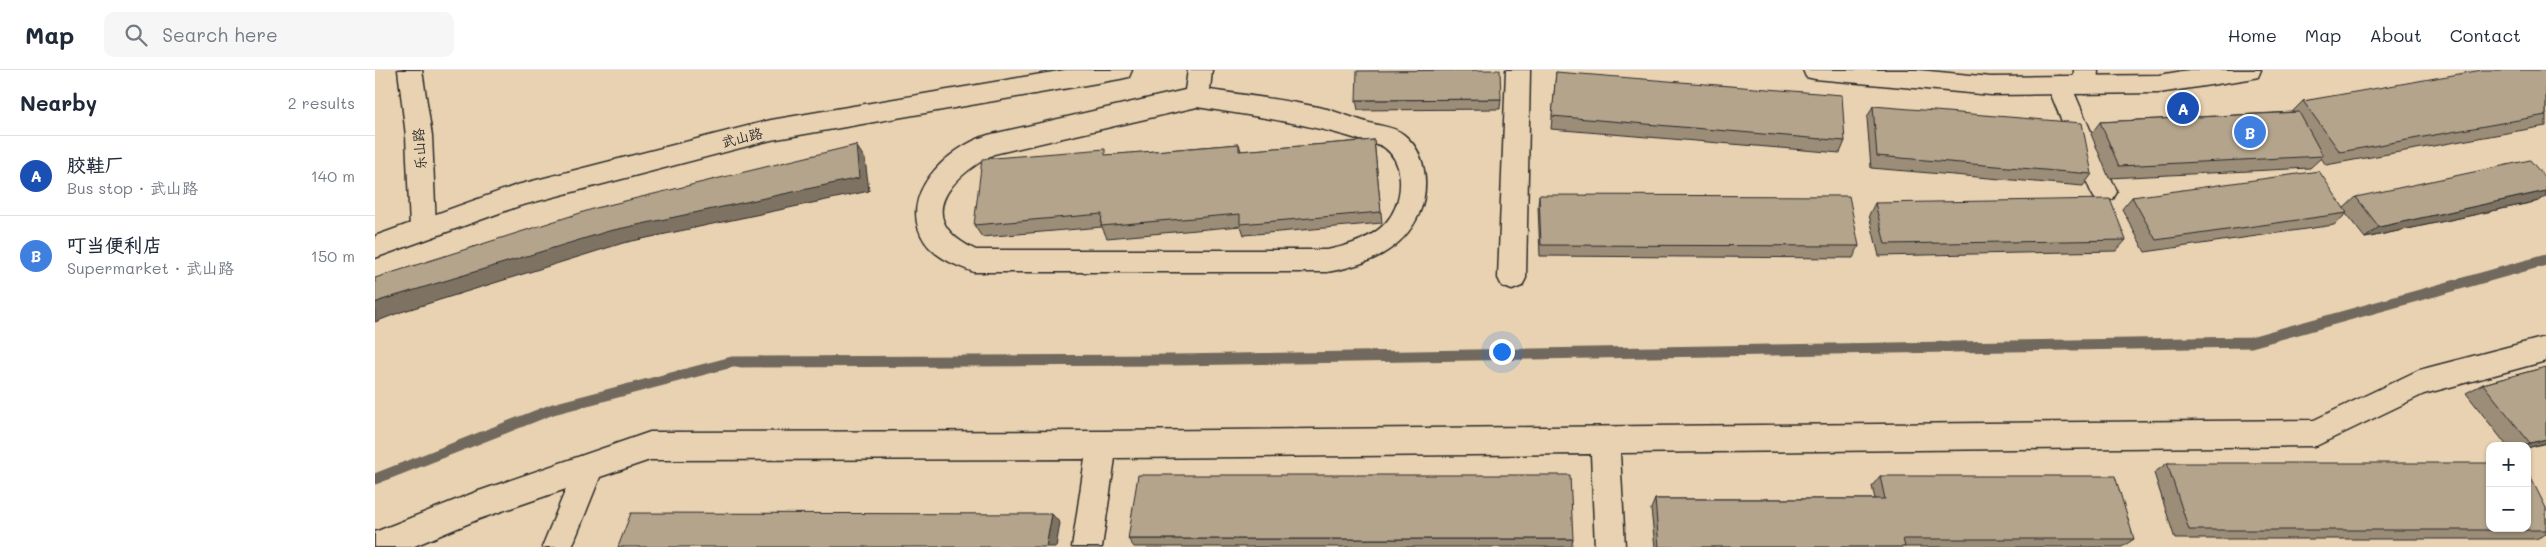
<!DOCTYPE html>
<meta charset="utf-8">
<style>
:root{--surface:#fff;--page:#f6f6f7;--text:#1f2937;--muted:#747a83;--line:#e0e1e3;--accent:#2563eb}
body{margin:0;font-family:Mali,"LXGW WenKai TC",sans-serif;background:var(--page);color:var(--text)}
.controls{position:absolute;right:15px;bottom:15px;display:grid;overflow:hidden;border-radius:10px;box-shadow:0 1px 4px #0004}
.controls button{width:45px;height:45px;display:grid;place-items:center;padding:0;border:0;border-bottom:1px solid var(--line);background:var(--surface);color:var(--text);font:25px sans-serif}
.you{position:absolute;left:1126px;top:281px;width:18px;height:18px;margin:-12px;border:4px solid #fff;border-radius:50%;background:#1a73e8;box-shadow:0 0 0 8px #1a73e833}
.badge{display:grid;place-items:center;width:32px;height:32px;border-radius:50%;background:var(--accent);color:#fff;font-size:16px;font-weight:700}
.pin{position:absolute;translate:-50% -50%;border:2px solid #fff;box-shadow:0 1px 5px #0006}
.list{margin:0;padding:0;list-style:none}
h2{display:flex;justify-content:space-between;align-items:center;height:65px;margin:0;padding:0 20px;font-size:21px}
h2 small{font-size:16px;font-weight:400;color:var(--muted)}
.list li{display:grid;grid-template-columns:32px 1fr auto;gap:15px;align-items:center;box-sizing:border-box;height:80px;padding:0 20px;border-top:1px solid var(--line)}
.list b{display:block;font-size:19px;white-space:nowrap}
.list p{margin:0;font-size:16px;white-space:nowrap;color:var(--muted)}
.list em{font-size:16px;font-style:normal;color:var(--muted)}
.icon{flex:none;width:28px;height:28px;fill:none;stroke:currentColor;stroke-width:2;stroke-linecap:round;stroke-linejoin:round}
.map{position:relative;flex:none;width:2171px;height:477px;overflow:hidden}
header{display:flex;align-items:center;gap:30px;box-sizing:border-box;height:70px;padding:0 25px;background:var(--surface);border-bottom:1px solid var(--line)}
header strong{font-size:24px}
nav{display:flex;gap:28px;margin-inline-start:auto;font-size:18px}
.search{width:350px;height:45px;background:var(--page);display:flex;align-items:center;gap:12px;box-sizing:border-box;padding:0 18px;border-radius:10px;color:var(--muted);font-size:19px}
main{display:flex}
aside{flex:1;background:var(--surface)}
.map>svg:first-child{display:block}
</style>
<header>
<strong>Map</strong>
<div class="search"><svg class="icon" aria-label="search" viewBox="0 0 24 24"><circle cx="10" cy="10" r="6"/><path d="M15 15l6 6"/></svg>Search here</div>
<nav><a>Home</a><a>Map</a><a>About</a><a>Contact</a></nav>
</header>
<main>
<aside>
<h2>Nearby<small>2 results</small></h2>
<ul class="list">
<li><span class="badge" style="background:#1a4fb4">A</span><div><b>胶鞋厂</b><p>Bus stop · 武山路</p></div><em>140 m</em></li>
<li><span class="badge" style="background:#3f7fe0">B</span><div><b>叮当便利店</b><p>Supermarket · 武山路</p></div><em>150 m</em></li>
</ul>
</aside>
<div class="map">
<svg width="2171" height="477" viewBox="0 0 2171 477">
<rect width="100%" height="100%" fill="#e9d2b1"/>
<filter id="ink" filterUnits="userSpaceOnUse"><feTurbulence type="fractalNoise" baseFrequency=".02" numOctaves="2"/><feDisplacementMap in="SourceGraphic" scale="10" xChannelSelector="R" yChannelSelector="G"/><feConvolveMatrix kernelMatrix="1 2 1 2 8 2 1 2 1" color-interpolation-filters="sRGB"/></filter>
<g filter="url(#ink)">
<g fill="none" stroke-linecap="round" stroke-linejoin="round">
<!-- stream -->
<path stroke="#71695d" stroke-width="11" d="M0,409L178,339L357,292L800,290L1876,272L2171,190"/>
<defs>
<g id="minor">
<path d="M23,0H47L57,66L61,158L57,166L48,169L39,166L35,158L31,66Z"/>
<path d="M813,0H837L835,20C874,26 913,30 952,39C965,43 978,48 991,52C1003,56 1018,56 1028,64C1052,82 1055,118 1044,144C1027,182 991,195 952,202H599C582,196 561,188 550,172C520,126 572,78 613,65L810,20ZM822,37C878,46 931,53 985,70C993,73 1004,73 1010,78C1028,92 1028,119 1020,138C1009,165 978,175 952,180H601C537,149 574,108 619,84Z"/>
<path d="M1131,0H1155L1151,208L1147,216L1137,220L1127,216L1123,208Z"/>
<path d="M1699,0H1723L1722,15L1719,22L1710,24L1701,22L1698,15Z"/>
<path d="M1684,6L1693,8L1696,15L1742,122L1738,129L1729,133L1720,129L1716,122L1672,15L1675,8Z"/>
<path d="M2171,267V291L2049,324L1941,376L1245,383L1250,477H1220L1216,384L740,388L727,477H697L710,389L275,390L225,407L197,477H167L191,419L104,449L37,477H0V462L101,422L275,362L727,361L1939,350L2044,300Z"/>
</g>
<g id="major">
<path d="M690,0H757L754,7L745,9L396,70L144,136L0,188V166L142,115L396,50Z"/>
<path d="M1428,0H1543L1616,7L1784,5L1814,0H1886L1883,7L1874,9L1784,23L1616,25L1440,9L1431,7Z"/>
</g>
</defs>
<!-- minor casing -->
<use href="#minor" stroke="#2b2b2b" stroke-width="3"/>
<!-- major casing -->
<use href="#major" stroke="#2b2b2b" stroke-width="3"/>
<!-- minor -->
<use href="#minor" fill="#e9d2b1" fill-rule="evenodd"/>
<!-- major -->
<use href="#major" fill="#e9d2b1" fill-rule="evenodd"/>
</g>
<!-- wall -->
<g fill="#9b8d78" stroke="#2b2b2b">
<path d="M2171,0V56L1951,95L1946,88L1935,98L1734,108L1716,64L1725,52L1917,42L1928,31Z"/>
<path d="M1181,2L1470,71L1465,83L1176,59Z"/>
<path d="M1126,29L1125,39L983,40L981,30Z"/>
<path d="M1498,36L1717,104L1708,116L1496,98L1492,48Z"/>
<path d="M999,70L1007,153L869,165L866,156L732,168L727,157L607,167L599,155L733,85L864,74L866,81Z"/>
<path d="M2171,109V126L2164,131L1990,168L1971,144L1959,155L1770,182L1747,139L1757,127L1969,138L1981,127Z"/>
<path d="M1164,125L1484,176L1478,188L1165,186L1163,136Z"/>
<path d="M1500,133L1751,170L1741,181L1504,186L1494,145Z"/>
<path d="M2171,297V373L2152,378V376H2132L2091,323L2108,314Z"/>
<path d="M1792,393L2171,438V464L2161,469H1800L1779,403Z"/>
<path d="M1505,406L1759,469L1747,477H1280L1276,439L1280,429H1500L1497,416Z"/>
<path d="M753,469H1198L1196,477H759Z"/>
</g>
<!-- shaded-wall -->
<g fill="#7e7362" stroke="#2b2b2b">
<path d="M481,75L490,89L494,121L248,173L26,242L0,252V233L7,230Z"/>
<path d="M2171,121V126L2164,131L1990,168L2004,157Z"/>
<path d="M2171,369V373L2152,378V376H2149L2155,373Z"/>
<path d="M677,444L685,453L681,477H671Z"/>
</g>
<!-- building -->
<g fill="#b4a48c" stroke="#2b2b2b">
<path d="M1125,0L1126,29L981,30L982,1Z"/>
<path d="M2107,0H2171V45L1965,82L1928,31Z"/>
<path d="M1181,2L1467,25L1470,71L1177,46Z"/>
<path d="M1498,36L1707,53L1717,104L1502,86Z"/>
<path d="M1924,42L1948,86L1744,96L1725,52Z"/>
<path d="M999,70L1006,142L865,154V144L726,156L727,144L599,155L607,89L730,79V85L864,74V81Z"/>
<path d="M481,75L484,108L234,161L7,230L0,233V208L221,138Z"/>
<path d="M2155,90L2171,109V121L2004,157L1981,127Z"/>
<path d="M1944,101L1972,143L1781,170L1757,127Z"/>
<path d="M1164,125L1474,126L1484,176L1166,175Z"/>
<path d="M1735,129L1751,170L1510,174L1500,133Z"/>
<path d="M2171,297V369L2155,373L2108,314Z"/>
<path d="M1792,393H2115V458H2152V400L2171,438V460H1814Z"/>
<path d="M763,405H1195L1198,469H753Z"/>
<path d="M1505,406H1740L1759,469H1528L1530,477H1284L1280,429H1510Z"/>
<path d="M256,443L677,444L671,477H243Z"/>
</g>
</g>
<g text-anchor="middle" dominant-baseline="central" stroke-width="4" stroke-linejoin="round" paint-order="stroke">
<!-- street labels -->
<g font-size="14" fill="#2b2b2b" stroke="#e9d2b1">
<text transform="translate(367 67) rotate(-14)">武山路</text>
<text transform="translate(44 79) rotate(-94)">乐山路</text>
</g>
</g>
</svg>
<div class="controls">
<button>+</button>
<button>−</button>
</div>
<div class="you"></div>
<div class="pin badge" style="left:1808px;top:38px;background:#1a4fb4">A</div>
<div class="pin badge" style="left:1875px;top:62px;background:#3f7fe0">B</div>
</div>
</main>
